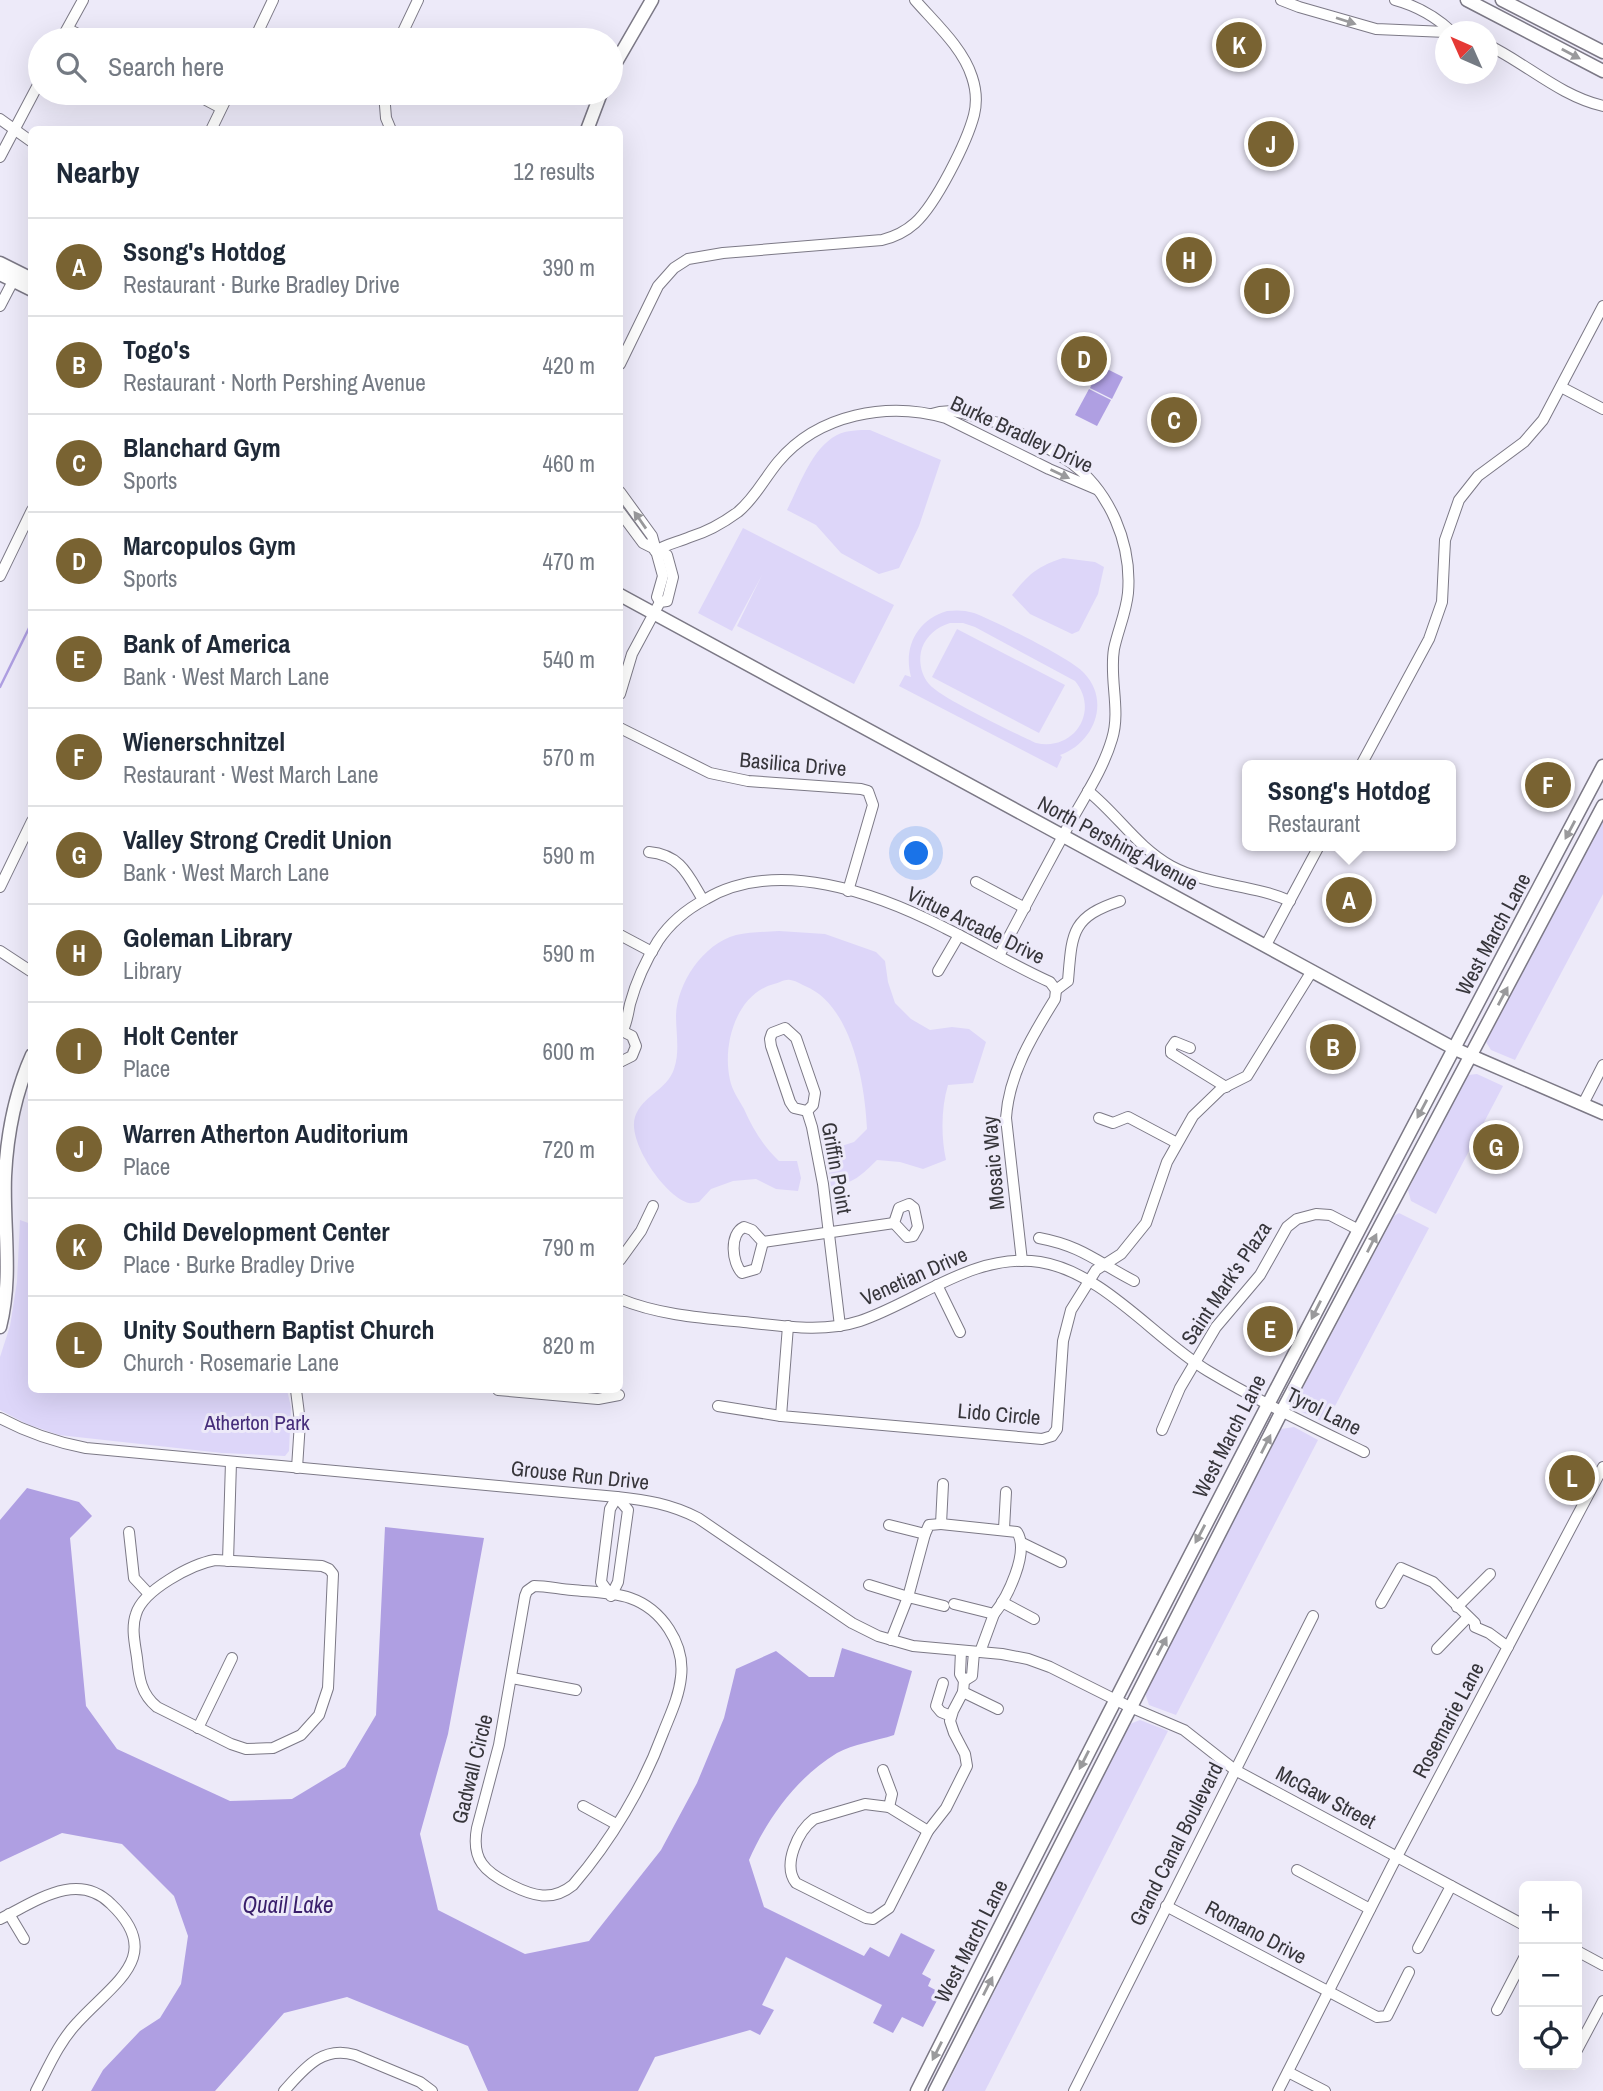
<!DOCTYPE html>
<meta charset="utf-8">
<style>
:root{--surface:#fff;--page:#f6f6f7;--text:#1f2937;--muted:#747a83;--line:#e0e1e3;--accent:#796332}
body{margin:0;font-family:"Archivo Narrow",sans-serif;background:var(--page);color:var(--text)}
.controls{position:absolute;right:21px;bottom:21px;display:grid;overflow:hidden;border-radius:10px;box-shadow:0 7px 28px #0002}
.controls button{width:63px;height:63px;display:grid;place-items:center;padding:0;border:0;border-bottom:2px solid var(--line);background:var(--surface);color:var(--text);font:35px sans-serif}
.compass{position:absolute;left:1435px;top:21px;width:63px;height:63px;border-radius:50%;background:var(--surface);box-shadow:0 7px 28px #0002;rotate:315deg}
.you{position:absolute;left:917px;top:854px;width:24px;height:24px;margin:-18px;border:5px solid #fff;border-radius:50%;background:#1a73e8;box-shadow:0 0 0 10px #1a73e833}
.badge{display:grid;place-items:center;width:46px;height:46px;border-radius:50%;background:var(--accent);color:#fff;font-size:23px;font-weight:700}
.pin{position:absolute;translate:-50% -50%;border:4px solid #fff;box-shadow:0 2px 7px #0006}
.popup{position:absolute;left:1242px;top:760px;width:214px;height:91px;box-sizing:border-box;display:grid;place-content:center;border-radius:10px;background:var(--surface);filter:drop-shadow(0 2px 5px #0005);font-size:23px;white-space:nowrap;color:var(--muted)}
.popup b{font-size:26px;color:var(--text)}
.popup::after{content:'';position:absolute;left:50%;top:100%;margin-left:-14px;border:14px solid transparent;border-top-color:var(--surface)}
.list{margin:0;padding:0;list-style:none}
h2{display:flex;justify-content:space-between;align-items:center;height:91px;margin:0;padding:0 28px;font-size:30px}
h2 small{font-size:23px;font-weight:400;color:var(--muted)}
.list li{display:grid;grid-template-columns:46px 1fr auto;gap:21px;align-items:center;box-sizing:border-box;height:98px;padding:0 28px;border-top:2px solid var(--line)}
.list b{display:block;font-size:26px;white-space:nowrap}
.list p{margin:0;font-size:23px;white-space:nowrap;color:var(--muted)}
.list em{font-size:23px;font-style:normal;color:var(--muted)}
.icon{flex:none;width:38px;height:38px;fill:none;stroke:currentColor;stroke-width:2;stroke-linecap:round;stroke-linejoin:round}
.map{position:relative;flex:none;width:1603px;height:2091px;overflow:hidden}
.search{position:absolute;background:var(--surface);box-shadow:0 7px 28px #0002;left:28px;top:28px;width:595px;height:77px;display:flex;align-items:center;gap:18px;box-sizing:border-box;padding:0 24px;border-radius:38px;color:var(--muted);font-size:26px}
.panel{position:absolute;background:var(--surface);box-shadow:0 7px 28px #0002;left:28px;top:126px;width:595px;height:1267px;border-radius:10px}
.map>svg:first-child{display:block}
</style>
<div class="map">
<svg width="1603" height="2091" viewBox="0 0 1603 2091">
<rect width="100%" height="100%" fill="#edeaf9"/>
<!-- green -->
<g fill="#ddd6f9" fill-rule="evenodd">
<path d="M870,430L941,460L919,526L899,568L879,574L841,553L816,525L787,510C800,485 811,449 837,435C847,430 859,430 870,430Z"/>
<path d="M743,528L894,605L854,684L737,626L762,575L732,631L698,613Z"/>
<path d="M1063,558L1095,562L1104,567L1098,594L1079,631L1072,634L1030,614L1012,595C1029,574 1036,567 1063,558Z"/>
<path d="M947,611C956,610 965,610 974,613C993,620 1072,659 1084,673C1111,701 1094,743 1060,755L1062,757L1057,768L899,686L905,675L911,677C903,647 917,620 947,611ZM950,623H963L975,627L1075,681C1100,711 1074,752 1036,743C1015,733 942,699 929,684C921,675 918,660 922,648C927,635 937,627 950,623Z"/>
<path d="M957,629L1065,685L1039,733L932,677Z"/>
<path d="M1603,821V894L1515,1060L1491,1050L1486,1042Z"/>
<path d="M779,931L825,934L876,952L885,961L888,982L895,1003L911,1019L930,1030L952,1027L969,1029L986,1042L973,1083L948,1085C941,1108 941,1137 946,1160L923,1169L900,1162L877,1160C863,1174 852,1185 831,1186L826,1151L854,1142L867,1129C865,1084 852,1005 805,986C801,984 794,980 790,980C785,979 779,983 774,984C736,994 722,1045 730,1080C732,1090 739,1100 744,1109C753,1129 763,1146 779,1161H797L801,1178L798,1191L776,1189L756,1179L733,1181L711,1189L699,1202C696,1202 692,1204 689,1203C665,1197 627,1141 635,1117C642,1096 667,1090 674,1069C680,1052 676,1033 676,1016C677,983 703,944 736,935C750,932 765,932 779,931Z"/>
<path d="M1477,1074L1503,1086L1436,1214L1411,1201L1408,1190L1468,1075Z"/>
<path d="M1399,1213L1429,1228L1326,1423L1302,1412L1296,1403L1297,1399L1394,1216Z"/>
<path d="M20,1220L31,1224L32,1390H287L291,1407L289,1451L285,1456L222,1453L59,1435L27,1424L0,1410V1357L10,1326L17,1282Z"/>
<path d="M1294,1427L1318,1440L1176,1715L1149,1705L1145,1693L1281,1429Z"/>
<path d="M1140,1720L1168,1731L985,2091H944L1130,1724Z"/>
</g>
<!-- water -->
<g fill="#af9fe2">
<path d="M1101,366L1123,377L1112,399L1090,388Z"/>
<path d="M1089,389L1111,400L1097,426L1075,415Z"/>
<path d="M27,1488L79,1502L92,1516L70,1538L86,1706L117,1749L230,1801L292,1799L345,1767L376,1715L385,1527L484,1538L448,1734L420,1834L438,1910L525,1954L589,1941L661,1850L697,1783L724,1718L736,1669L776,1651L809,1677H834L842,1648L912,1671L894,1735C876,1741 853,1744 837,1753C797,1777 767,1819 749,1860L764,1907L864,1956L870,1947L889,1957L901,1933L935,1950L922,1974L931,1979L928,1986L941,1993L923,2027L902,2017L893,2033L873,2023L882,2005L786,1957L762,2005L774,2010L760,2035L750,2030L655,2057L638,2091H488L468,2046L347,1997L284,2013L215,2091H91L103,2070L140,2031L160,2018L181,1984L188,1936L174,1896L122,1844L62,1833L0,1862V1520Z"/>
</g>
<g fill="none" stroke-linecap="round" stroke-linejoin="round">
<!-- stream -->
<path stroke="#af9fe2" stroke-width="2.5" d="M0,687L32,622"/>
<defs>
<g id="minor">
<path d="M1281,0L1299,7L1376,29L1446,32"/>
<path d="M1395,0C1417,6 1435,16 1452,32"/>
<path d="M68,29L90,40"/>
<path d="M61,40L83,0"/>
<path d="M254,40L273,0"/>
<path d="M399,40L418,0"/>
<path d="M1488,45C1527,64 1560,96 1603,106"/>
<path d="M193,93L221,108"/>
<path d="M384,93L386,118L391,130"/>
<path d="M0,119L32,142"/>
<path d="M211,130L229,93"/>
<path d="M0,157L40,81"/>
<path d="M0,306L13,281"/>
<path d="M620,364L658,286L674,268L688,259L723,253L882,240C894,237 905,232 915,223C936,204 967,142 974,115C977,103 976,89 972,77C963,48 935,23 915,0"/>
<path d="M1561,387L1603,409"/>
<path d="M932,414C957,405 976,420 1000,423C1024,435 1048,447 1070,462C1110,491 1132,544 1128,593C1126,613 1118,630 1114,649C1109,679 1121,710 1112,739C1102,773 1080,803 1064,834C1042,875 1020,915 999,956"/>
<path d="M620,492L652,536L663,576L657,597L660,602"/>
<path d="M620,512L643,543L667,555L673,577L667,601L660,602L632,654L620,694"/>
<path d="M655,551C667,544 678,542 690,537C707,532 723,523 738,512C755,498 764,479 778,462C818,414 888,401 946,418L1049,469L1096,489"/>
<path d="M0,576L32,510"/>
<path d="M620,728L710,773L748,781L861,789L868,791L873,805L848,891"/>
<path d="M1361,765L1429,639L1442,602L1445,540L1459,500L1478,476L1524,442L1543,420L1603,306"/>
<path d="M1088,791C1118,815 1137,847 1171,866C1208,886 1252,884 1290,901"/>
<path d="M649,852C681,855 688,875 703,900"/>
<path d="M976,882L1025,908"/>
<path d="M0,887L32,821"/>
<path d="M620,935L652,952"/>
<path d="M1266,945L1319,846"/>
<path d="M0,951L32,972"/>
<path d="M938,971L959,935"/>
<path d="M1056,990L1068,981C1072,933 1071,917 1120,901"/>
<path d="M785,1028L796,1038L815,1093L813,1105L807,1111L794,1108L790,1102L771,1046L770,1039L772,1033Z"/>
<path d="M620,1030L632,1036L636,1046L632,1056L620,1062"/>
<path d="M623,1030C627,1022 628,1013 630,1004C636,982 646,960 658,941C670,923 687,909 706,899C777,857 877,893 945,928C980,945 1014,966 1050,982L1056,990"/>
<path d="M1190,1048L1175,1042L1171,1048V1053L1226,1087"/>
<path d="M1583,1104L1603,1065"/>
<path d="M807,1111L812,1127L823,1184L840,1326"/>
<path d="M1099,1118L1113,1123L1128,1117L1177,1143"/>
<path d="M909,1204L914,1208L918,1227L913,1236L907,1237L894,1223L899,1208Z"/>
<path d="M744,1227L752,1230L763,1242L756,1269L742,1273C732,1263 729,1234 744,1227Z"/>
<path d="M1039,1238C1082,1246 1097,1262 1134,1281"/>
<path d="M763,1242L894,1223"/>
<path d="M620,1260L641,1231L653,1206"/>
<path d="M1022,1261L1006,1118C1009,1074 1032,1036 1055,999L1056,990"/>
<path d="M937,1285L960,1332"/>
<path d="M620,1299C659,1315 702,1318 744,1322C783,1326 823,1333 860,1321C919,1301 974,1252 1040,1262C1103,1272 1155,1339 1208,1371C1258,1401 1311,1426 1364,1452"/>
<path d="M788,1326L781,1416L1042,1439L1052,1436L1057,1429L1063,1341L1071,1310L1096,1270L1121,1254L1146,1223L1167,1162L1193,1116L1221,1089L1247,1076L1312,971"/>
<path d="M296,1390L300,1422L297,1468"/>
<path d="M498,1390L598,1399L619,1395"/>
<path d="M718,1406L781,1416"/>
<path d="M0,1418C28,1433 55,1442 86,1448L617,1497C646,1500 671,1504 698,1518L852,1623L878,1636L913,1646L1002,1654L1028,1659L1050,1667L1130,1707L1184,1730L1235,1770L1524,1925"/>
<path d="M1162,1430L1180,1388L1216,1327L1260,1275L1287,1227L1297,1219L1316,1214L1330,1215L1357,1229"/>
<path d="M943,1484L941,1524L1017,1532C1030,1552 1007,1598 994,1614L954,1604"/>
<path d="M617,1497L628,1510L618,1582L611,1596L601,1582L610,1509Z"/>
<path d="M889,1525L925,1534"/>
<path d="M1004,1529L1006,1492"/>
<path d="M129,1532L134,1578L149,1594"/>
<path d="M1022,1543L1061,1562"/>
<path d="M215,1560L322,1566L329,1569L333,1574L328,1688L319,1715L301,1735L273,1748L246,1749L231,1744L157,1707C141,1694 139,1678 137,1658C135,1644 131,1628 136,1614C143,1590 192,1564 215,1560Z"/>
<path d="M228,1561L231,1462"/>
<path d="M869,1585L908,1597L925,1534L929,1525L941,1524"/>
<path d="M534,1586C547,1586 559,1589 572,1590C590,1592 612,1592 630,1598C662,1609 685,1644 681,1677C679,1697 670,1715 663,1733C643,1787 611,1841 573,1885C552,1902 533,1896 511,1885C485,1872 471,1860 477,1828L499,1745L525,1596L527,1591Z"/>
<path d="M1002,1602L1034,1619"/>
<path d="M1381,1603L1401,1568L1433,1582L1475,1623V1627L1489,1633L1508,1647"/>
<path d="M1457,1607L1490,1574"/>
<path d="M891,1640L908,1597L944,1606"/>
<path d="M1437,1649L1468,1617"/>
<path d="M980,1652L994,1614"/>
<path d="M512,1678L576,1690"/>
<path d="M964,1681L972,1676L974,1652"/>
<path d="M943,1683L936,1706L941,1712L951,1716"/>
<path d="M963,1692L998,1709"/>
<path d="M198,1728L232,1658"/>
<path d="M883,1770L892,1794L889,1807L865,1804L814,1819C798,1831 782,1865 796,1883L866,1918L873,1919L889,1908L928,1831L946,1808L967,1766L965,1754L954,1733L950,1721L953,1711L963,1692L964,1681L960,1674L961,1651"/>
<path d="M583,1806L616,1824"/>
<path d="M889,1807L928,1831"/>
<path d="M1297,1870L1370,1909"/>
<path d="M1166,1906L1377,2017L1387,2016L1409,1972"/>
<path d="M9,1914L24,1939"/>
<path d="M0,1919C35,1902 77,1870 111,1904C166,1956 113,1983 77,2023C59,2042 48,2068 36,2091"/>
<path d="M1418,1948L1451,1886"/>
<path d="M1577,1951L1603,1965"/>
<path d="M1497,2010L1524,1958"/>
<path d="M1577,2050L1603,2001"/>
<path d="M1288,2072L1325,2091"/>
<path d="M284,2091C304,2069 322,2045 355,2055L420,2082L432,2091"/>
<path d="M1074,2091L1313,1616"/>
<path d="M1278,2091L1392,1866L1603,1467"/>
</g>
<g id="major">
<path d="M1467,0L1603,71"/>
<path d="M1502,0L1603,52"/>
<path d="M611,71L652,0"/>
<path d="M587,130L601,93"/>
<path d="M0,263L32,279"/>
<path d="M0,274L32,290"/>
<path d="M620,595L1455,1049L1603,1113"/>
<path d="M0,1327C13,1276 3,1227 5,1176C7,1135 15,1093 32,1055"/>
<path d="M917,2091C1140,1647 1370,1206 1603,766"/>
<path d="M935,2091L1282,1411L1603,806"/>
</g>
</defs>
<!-- minor casing -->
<use href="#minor" stroke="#7c7986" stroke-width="12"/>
<!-- major casing -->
<use href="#major" stroke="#7c7986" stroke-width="15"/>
<!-- minor -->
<use href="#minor" stroke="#fff" stroke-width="10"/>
<!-- major -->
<use href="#major" stroke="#fff" stroke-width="12"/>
</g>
<!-- one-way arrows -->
<defs><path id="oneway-solid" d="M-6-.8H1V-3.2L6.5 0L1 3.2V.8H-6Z" transform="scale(1.75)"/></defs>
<g fill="#9a9a9c">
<use href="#oneway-solid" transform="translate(1346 21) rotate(18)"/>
<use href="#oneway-solid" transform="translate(1571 54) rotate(28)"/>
<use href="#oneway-solid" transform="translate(1060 474) rotate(25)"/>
<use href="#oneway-solid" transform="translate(640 520) rotate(-125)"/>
<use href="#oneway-solid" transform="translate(1570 830) rotate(118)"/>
<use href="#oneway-solid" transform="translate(1503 996) rotate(-62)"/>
<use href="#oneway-solid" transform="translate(1422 1109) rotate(118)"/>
<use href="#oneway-solid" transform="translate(1372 1243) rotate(-63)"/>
<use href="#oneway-solid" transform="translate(1316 1310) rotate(117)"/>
<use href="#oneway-solid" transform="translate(1266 1444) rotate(-63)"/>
<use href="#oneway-solid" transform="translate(1200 1534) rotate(118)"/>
<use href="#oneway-solid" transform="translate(1162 1646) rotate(-62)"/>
<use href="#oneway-solid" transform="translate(1084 1760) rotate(117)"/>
<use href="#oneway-solid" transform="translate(988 1986) rotate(-63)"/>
<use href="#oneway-solid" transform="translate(937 2051) rotate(117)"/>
</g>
<g text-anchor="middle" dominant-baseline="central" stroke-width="6" stroke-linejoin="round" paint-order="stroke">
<!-- street labels -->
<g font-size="21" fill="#36353a" stroke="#edeaf9">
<text transform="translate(1022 434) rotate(25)">Burke Bradley Drive</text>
<text transform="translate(793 764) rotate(5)">Basilica Drive</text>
<text transform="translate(1118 843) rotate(28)">North Pershing Avenue</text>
<text transform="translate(976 925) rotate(26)">Virtue Arcade Drive</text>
<text transform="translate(1493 934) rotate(-62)">West March Lane</text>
<text transform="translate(993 1163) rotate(-95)">Mosaic Way</text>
<text transform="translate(837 1168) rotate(80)">Griffin Point</text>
<text transform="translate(914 1276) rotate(-24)">Venetian Drive</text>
<text transform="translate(1226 1283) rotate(-56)">Saint Mark's Plaza</text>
<text transform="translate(1324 1411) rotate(27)">Tyrol Lane</text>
<text transform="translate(999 1414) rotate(5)">Lido Circle</text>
<text transform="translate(1229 1436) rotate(-63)">West March Lane</text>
<text transform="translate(580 1475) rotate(6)">Grouse Run Drive</text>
<text transform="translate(1448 1720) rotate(-62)">Rosemarie Lane</text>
<text transform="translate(472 1769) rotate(-76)">Gadwall Circle</text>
<text transform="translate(1326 1797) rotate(28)">McGaw Street</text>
<text transform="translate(1176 1844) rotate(-63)">Grand Canal Boulevard</text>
<text transform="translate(1256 1932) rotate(28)">Romano Drive</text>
<text transform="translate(971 1941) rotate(-63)">West March Lane</text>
</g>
<!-- park labels -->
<g font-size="21" fill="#472e7b" stroke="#edeaf9">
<text x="257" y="1422">Atherton Park</text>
</g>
<!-- water labels -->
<g font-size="23" font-style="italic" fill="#391e6a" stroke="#edeaf9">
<text x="288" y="1904">Quail Lake</text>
</g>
</g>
</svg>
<div class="controls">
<button>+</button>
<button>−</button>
<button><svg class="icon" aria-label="locate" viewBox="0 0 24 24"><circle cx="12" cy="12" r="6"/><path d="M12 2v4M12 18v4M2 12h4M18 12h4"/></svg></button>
</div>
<svg class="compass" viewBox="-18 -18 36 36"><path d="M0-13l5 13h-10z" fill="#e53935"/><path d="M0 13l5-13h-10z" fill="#747a83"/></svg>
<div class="you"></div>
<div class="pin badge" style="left:1349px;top:900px">A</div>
<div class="popup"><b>Ssong's Hotdog</b>Restaurant</div>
<div class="pin badge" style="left:1333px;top:1047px">B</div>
<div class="pin badge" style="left:1174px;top:420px">C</div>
<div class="pin badge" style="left:1084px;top:359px">D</div>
<div class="pin badge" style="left:1270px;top:1329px">E</div>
<div class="pin badge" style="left:1548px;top:785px">F</div>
<div class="pin badge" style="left:1496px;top:1147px">G</div>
<div class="pin badge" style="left:1189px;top:260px">H</div>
<div class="pin badge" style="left:1267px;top:291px">I</div>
<div class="pin badge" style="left:1271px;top:144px">J</div>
<div class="pin badge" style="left:1239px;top:45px">K</div>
<div class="pin badge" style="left:1572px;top:1478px">L</div>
<div class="search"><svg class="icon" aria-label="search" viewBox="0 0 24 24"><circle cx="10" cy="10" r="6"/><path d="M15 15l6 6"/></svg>Search here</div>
<section class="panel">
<h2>Nearby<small>12 results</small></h2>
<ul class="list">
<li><span class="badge">A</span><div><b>Ssong's Hotdog</b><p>Restaurant · Burke Bradley Drive</p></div><em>390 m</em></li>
<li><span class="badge">B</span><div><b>Togo's</b><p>Restaurant · North Pershing Avenue</p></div><em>420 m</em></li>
<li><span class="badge">C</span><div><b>Blanchard Gym</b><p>Sports</p></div><em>460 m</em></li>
<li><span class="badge">D</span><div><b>Marcopulos Gym</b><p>Sports</p></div><em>470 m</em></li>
<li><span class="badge">E</span><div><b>Bank of America</b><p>Bank · West March Lane</p></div><em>540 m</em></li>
<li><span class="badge">F</span><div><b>Wienerschnitzel</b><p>Restaurant · West March Lane</p></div><em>570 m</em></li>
<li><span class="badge">G</span><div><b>Valley Strong Credit Union</b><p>Bank · West March Lane</p></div><em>590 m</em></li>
<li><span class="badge">H</span><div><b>Goleman Library</b><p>Library</p></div><em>590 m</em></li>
<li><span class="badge">I</span><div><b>Holt Center</b><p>Place</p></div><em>600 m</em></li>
<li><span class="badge">J</span><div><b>Warren Atherton Auditorium</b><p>Place</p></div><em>720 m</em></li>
<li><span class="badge">K</span><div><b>Child Development Center</b><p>Place · Burke Bradley Drive</p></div><em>790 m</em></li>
<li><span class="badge">L</span><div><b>Unity Southern Baptist Church</b><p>Church · Rosemarie Lane</p></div><em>820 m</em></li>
</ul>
</section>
</div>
